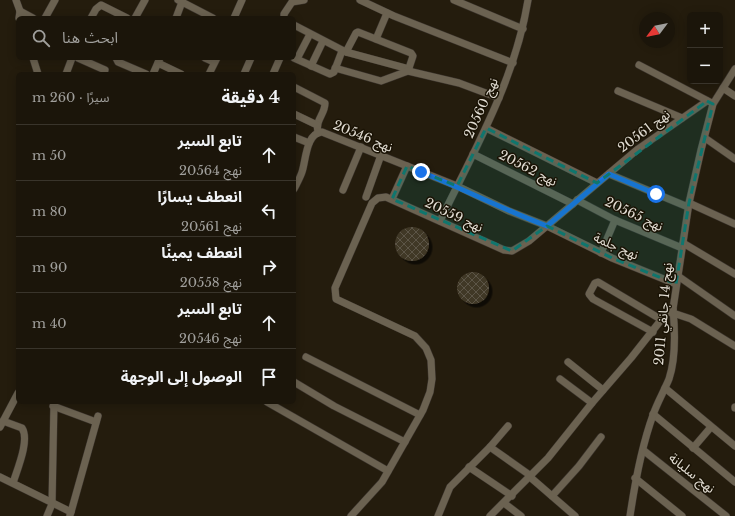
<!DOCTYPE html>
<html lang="ar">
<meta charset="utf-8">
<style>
:root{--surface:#1b150a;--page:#282218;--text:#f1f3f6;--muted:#a09f9c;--line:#39342b}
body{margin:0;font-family:"Libre Baskerville","Noto Sans Arabic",serif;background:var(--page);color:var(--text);direction:rtl}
.controls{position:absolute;right:12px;top:12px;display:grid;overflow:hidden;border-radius:6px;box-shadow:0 2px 10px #0003}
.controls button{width:36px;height:36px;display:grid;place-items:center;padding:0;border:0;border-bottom:1px solid var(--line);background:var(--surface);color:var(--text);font:20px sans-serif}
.compass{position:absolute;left:639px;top:12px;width:36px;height:36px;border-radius:50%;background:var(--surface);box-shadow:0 2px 10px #0003;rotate:238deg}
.stop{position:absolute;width:12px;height:12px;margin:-9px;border:3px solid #1a73e8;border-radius:50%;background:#fff}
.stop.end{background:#1a73e8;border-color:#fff;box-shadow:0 1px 4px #0008}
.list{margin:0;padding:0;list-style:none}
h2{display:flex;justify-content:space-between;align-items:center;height:52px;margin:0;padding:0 16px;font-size:17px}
h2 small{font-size:13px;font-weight:400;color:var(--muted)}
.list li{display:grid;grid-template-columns:26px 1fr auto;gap:12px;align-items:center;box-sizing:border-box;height:56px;padding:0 16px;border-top:1px solid var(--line)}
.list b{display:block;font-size:15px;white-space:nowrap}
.list p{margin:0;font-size:13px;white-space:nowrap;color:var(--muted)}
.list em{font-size:13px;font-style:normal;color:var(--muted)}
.icon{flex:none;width:22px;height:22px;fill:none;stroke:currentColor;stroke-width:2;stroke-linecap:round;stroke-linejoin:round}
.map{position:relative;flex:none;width:735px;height:516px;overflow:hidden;direction:ltr}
.search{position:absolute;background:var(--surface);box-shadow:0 2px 10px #0003;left:16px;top:16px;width:280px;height:44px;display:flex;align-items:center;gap:10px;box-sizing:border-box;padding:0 14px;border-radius:6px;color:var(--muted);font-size:15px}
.panel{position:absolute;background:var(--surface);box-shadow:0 2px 10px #0003;left:16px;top:72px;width:280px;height:332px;border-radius:6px;direction:rtl}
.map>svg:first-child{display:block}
</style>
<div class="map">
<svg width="735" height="516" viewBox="0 0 735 516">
<defs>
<pattern id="building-cross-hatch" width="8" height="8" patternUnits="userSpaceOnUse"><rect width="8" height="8" fill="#413828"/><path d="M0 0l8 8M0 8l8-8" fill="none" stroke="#5c5446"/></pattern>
<filter id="shadow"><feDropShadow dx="3.5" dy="3.5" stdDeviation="0" flood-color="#0009"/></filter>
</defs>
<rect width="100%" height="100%" fill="#241c0d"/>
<!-- building -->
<g fill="url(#building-cross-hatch)" filter="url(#shadow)">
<circle cx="412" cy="244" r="17"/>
<circle cx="473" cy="288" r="16"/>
</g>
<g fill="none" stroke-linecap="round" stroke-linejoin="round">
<defs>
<g id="minor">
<path d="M16,0L20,11L19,18"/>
<path d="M178,0L213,18"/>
<path d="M360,0L394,16L513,63"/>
<path d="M454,0L523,29"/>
<path d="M20,11L33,18"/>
<path d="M45,18L55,0"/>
<path d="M91,18L96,9L101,5L127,18"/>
<path d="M135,18L145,0"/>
<path d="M176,18L182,2"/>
<path d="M234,18L242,0"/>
<path d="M284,18V14L292,2L304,0"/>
<path d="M294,25L346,52L409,69"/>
<path d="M376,39L387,13"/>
<path d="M346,52L356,33L358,32L411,53L413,56L408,71"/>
<path d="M33,58L38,74"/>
<path d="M78,58L105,70L104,74"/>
<path d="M116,58L118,62L146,74"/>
<path d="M205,58L214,62"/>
<path d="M294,58L330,74L334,72L342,51"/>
<path d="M297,59L310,34"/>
<path d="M158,63L181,74"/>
<path d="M639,65L710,102"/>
<path d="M311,66L323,41"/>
<path d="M335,68L381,81L408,71L459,83L499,98"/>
<path d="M66,74L72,58"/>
<path d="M153,74L160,58"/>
<path d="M209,74L217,58"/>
<path d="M244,74L251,58"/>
<path d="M273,74L280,58"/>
<path d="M294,87L325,103C325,115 315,119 318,133"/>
<path d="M723,88L735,96"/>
<path d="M618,91L682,118"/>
<path d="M294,114L317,125"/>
<path d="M486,128L597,183"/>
<path d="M294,137L309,143"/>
<path d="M705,138L735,159"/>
<path d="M473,154L573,204"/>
<path d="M609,174L688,207"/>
<path d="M294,189C297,183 300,178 302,172C306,160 306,133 322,132L457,186L509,211L547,226L612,258L676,284"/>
<path d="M343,190L361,147"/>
<path d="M366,197L381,155"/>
<path d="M392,199L407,166"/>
<path d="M577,200L615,220L682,248"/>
<path d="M689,203L735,224"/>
<path d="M440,221C475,149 515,80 528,0"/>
<path d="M683,243L735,274"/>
<path d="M601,253L615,220"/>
<path d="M678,276L735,316"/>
<path d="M673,313L691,319L735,346"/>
<path d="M653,332L593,299L589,294L595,283L598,282L662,320"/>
<path d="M306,357L420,415"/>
<path d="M568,362L603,390"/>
<path d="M294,382L334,406L405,442"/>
<path d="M665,388L735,446"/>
<path d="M267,402L388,471"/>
<path d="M592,403L631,358L665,315L673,309"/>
<path d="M53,406L96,422"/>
<path d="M735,407V408"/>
<path d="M653,414L735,482"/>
<path d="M3,421L22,428C30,440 17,470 13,483"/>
<path d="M0,427L18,393"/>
<path d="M490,447L531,476"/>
<path d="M693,448L711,427"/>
<path d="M643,450L726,516"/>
<path d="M469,467L512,496"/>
<path d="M0,477L71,512L70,515"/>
<path d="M530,477L575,516"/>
<path d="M635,478L682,516"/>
<path d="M552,496L579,466L601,437"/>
<path d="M504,503L521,516"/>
<path d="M71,512L98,416"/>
<path d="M47,516L52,504L54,402"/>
<path d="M351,516L382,482L423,410L430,392L432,379L431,360L426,348L415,336L336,299L335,288L372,203L378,198L386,197L504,250L512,251L529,241L638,149L707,101"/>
<path d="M438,516L450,487L490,447L508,426"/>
<path d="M490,516L548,458L592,403L560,379"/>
<path d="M630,516C635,482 641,448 653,415C657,403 664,391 669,379C676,358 675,330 673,309L689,203L701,150L713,104L735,69"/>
</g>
</defs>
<!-- minor casing -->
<use href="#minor" stroke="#3c352e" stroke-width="8"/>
<!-- minor -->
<use href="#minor" stroke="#6b6251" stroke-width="7"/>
</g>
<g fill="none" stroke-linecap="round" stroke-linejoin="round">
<!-- route -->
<path stroke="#1a73e8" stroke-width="5" d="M421,172C464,189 504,210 547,226L609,174L656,194"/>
</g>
<!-- marked area -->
<path fill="#0f766e" fill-opacity="0.2" stroke="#0f766e" stroke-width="3" stroke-dasharray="8 5" stroke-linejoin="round" d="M707,101L713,104L689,203L676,284L612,258L547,226L512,251L392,199L407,166L457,186L486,128L597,183Z"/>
<g text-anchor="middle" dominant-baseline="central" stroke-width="3" stroke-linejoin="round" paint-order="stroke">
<!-- street labels -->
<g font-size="13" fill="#e1dcd2" stroke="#1a1305">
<text transform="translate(481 108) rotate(-66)">نهج 20560</text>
<text transform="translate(644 131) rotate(-37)">نهج 20561</text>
<text transform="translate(363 136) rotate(22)">نهج 20546</text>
<text transform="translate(528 168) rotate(27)">نهج 20562</text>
<text transform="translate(634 214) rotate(25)">نهج 20565</text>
<text transform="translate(454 215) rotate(25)">نهج 20559</text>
<text transform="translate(616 246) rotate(24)">نهج جلمة</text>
<text transform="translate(663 314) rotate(-85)">نهج 14 جانفي 2011</text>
<text transform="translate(692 473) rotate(39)">نهج سليانة</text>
</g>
</g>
</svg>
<div class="controls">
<button>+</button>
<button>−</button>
</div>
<svg class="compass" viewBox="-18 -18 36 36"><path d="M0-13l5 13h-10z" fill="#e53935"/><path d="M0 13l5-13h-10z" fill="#a09f9c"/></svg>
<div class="stop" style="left:656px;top:194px"></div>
<div class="stop end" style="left:421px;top:172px"></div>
<div class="search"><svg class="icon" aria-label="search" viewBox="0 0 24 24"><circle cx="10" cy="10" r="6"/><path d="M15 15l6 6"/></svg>ابحث هنا</div>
<section class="panel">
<h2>4 دقيقة<small>سيرًا · 260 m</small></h2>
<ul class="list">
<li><svg class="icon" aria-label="ahead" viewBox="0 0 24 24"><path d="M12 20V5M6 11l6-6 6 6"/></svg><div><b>تابع السير</b><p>نهج 20564</p></div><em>50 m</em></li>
<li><svg class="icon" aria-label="left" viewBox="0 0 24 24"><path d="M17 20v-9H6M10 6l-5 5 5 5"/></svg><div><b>انعطف يسارًا</b><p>نهج 20561</p></div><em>80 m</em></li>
<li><svg class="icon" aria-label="right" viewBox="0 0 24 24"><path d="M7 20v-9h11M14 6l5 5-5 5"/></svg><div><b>انعطف يمينًا</b><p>نهج 20558</p></div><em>90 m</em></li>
<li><svg class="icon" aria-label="ahead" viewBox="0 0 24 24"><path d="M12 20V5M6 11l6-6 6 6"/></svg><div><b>تابع السير</b><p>نهج 20546</p></div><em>40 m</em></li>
<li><svg class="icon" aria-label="arrive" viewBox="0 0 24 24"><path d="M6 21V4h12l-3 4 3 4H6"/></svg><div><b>الوصول إلى الوجهة</b></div></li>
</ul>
</section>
</div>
